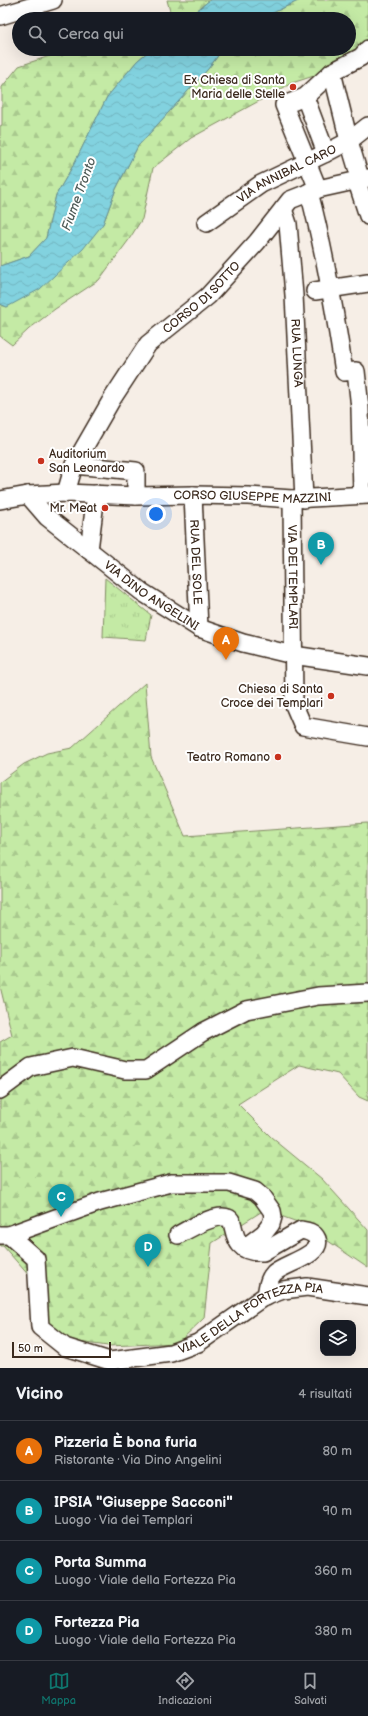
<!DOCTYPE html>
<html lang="it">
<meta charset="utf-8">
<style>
:root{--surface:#171b24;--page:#20242c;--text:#f1f3f6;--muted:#9ea1a6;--line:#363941;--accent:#0f766e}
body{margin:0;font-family:"Balsamiq Sans",sans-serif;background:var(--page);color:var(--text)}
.controls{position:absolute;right:12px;bottom:12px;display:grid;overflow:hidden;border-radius:8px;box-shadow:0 4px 16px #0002}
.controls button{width:36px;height:36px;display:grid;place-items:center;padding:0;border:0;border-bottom:1px solid var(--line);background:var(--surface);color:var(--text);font:20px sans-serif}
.scale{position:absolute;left:12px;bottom:10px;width:99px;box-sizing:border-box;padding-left:4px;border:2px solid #3b2a1e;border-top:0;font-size:11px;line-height:14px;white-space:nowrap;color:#3b2a1e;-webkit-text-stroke:3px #fff;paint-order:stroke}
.you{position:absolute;left:156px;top:514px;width:14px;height:14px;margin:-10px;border:3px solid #fff;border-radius:50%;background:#1a73e8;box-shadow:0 0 0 6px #1a73e833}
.badge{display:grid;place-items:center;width:26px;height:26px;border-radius:50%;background:var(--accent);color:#fff;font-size:13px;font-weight:700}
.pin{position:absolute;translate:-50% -33px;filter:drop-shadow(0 1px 2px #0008)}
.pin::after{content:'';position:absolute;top:21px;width:14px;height:12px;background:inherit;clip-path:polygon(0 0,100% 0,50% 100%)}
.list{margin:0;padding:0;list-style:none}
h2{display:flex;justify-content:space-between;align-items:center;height:52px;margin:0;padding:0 16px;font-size:17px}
h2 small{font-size:13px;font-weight:400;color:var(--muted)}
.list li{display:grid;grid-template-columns:26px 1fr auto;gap:12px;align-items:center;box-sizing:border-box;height:60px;padding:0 16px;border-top:1px solid var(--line)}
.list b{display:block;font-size:15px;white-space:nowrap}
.list p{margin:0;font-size:13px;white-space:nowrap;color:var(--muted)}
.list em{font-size:13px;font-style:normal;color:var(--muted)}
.icon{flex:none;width:22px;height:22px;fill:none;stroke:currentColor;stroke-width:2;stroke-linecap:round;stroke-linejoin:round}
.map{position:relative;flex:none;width:368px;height:1368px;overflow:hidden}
.search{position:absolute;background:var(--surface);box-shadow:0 4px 16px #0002;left:12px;right:12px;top:12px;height:44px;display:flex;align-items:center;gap:10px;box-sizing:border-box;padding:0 14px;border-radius:22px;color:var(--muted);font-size:15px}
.sheet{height:292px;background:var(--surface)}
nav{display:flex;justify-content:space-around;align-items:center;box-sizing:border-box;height:56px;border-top:1px solid var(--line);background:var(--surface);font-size:11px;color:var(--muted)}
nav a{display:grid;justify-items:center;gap:2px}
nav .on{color:var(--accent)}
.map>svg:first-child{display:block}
</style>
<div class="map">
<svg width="368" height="1368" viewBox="0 0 368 1368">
<defs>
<pattern id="forest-firs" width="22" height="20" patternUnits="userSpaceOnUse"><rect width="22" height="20" fill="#c4eaa5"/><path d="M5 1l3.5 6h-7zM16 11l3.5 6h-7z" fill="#a9c98e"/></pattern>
<pattern id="park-tufts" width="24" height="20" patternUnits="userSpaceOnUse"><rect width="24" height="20" fill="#c4eaa5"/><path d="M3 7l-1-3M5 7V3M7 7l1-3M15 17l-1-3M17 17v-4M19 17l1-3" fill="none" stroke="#a9c98e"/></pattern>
<pattern id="water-waves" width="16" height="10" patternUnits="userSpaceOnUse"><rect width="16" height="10" fill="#82d2df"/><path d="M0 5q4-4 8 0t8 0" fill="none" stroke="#71b4bf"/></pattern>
</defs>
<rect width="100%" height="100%" fill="#f6eee6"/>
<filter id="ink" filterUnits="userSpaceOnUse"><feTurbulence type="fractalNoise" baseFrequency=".025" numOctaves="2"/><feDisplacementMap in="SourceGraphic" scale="8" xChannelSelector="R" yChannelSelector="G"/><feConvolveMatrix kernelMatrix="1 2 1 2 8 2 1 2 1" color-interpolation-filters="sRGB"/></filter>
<g filter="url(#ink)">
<!-- forest -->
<g fill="url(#forest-firs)" stroke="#808a62">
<path d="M167,0H210L186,19H161L171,15Z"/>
<path d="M300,0H368V40L344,60L320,74L292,83L191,138L153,168L142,219L128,241L99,280L55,309L29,329L12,345L0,336V304L7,307L103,224L116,189L138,146L208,69L223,49H349V19H260Z"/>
<path d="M77,49H151L137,61L107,97L74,164L56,195L46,238L29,256L0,266V126L2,125V87L19,66L59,53Z"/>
<path d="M145,683L151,757L185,836L368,823V1101L359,1097L338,1074L299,1065L238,1104L271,1137L322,1179L368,1230V1268L303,1224L264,1210L212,1243L204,1318L178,1343L108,1346L48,1338L38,1286L3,1246H0V1042L12,1035L0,986V782L24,764L47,753L72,748Z"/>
</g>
<!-- park -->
<path fill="url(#park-tufts)" stroke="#808a62" d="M105,578L151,615L146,640L103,637Z"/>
<!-- water -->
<g fill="url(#water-waves)" stroke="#668f92">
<path d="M210,0H300L260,19H186Z"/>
<path d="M151,49H223L208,69L138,146L116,189L103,224L83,249L40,289L7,307L0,304V266L29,256L46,238L56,195L74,164L107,97L137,61Z"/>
</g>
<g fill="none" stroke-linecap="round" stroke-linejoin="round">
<defs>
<g id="minor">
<path d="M0,16L53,0"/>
<path d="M332,72L349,141L361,181"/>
<path d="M305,97L326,153"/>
<path d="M357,182L368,216"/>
<path d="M318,189L284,105L305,97L332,72L361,57L368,49"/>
<path d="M309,192C325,252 335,312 344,372L356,371L360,408L362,495"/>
<path id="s1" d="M283,209L288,224L294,295L304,499"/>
<path id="s2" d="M206,223L261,184L326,153L349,141L368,126"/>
<path d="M315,291L368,283"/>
<path d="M74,465L136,471V496"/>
<path id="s3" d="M66,493L74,465L112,399L148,344L208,296L257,242L290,200L318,189L368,178"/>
<path id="s4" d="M28,495L47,517L142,592L199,628L243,643L293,655L368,666"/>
<path id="s5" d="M193,495L199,628"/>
<path id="s6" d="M292,499L294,705L303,726L368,737"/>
<path id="s7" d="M0,500L28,495L66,493L136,496L193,495L248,496L292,499L368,495"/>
<path d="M89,550L96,494"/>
<path d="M0,1090L31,1067L73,1058L125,1070H146L203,1032L246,1010L318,996L368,993"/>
<path id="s8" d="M0,1235H9L36,1259L40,1327L65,1347L110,1361L171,1353L198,1343L262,1298L283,1290L307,1287L368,1296"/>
<path d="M9,1235L100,1202L171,1183H229L255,1191L262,1197L272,1211L273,1217L271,1224L264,1233L244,1248"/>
<path d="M178,1235C189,1229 216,1213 228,1218C238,1221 227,1254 263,1252L301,1230C307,1231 314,1232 317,1239C323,1255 283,1264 274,1273C268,1279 267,1289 266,1297"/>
</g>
</defs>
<!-- minor casing -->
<use href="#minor" stroke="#3b2a1e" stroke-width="20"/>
<!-- minor -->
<use href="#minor" stroke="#fff" stroke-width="17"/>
</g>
</g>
<!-- markers -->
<g fill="#c8321e" stroke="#fff" stroke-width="1.5">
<circle cx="293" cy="87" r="4"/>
<circle cx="41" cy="461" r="4"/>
<circle cx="105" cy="508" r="4"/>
<circle cx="331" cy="696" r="4"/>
<circle cx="278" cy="757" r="4"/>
</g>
<g text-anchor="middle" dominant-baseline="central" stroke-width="4" stroke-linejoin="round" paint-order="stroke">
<!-- poi labels -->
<g font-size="12" fill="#3b2a1e" stroke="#fff" text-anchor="end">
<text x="285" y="80">Ex Chiesa di Santa<tspan x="285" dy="14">Maria delle Stelle</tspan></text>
<text x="49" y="454" text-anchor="start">Auditorium<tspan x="49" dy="14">San Leonardo</tspan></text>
<text x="97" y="508">Mr. Meat</text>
<text x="323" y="689">Chiesa di Santa<tspan x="323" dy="14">Croce dei Templari</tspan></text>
<text x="270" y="757">Teatro Romano</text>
</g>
<!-- street labels -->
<g font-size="12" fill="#3b2a1e" stroke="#fff">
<text stroke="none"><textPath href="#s2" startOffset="95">VIA ANNIBAL CARO</textPath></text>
<text stroke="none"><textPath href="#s3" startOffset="242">CORSO DI SOTTO</textPath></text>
<text stroke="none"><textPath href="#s1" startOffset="145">RUA LUNGA</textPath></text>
<text stroke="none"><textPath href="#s7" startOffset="253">CORSO GIUSEPPE MAZZINI</textPath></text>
<text stroke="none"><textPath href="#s5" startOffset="67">RUA DEL SOLE</textPath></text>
<text stroke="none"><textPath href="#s6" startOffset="78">VIA DEI TEMPLARI</textPath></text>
<text stroke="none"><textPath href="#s4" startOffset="160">VIA DINO ANGELINI</textPath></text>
<text stroke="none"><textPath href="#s8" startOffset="343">VIALE DELLA FORTEZZA PIA</textPath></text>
</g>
<!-- water labels -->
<g font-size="13" font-style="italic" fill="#505c58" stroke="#fff">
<text transform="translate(79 194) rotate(-70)">Fiume Tronto</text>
</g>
</g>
</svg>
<div class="controls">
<button><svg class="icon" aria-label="layers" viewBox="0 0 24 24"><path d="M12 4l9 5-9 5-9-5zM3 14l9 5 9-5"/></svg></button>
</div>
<div class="scale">50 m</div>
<div class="you"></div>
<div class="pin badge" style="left:226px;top:660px;background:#e8710a">A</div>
<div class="pin badge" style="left:321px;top:565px;background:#0f9aa8">B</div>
<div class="pin badge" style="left:61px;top:1217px;background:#0f9aa8">C</div>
<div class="pin badge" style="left:148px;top:1267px;background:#0f9aa8">D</div>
<div class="search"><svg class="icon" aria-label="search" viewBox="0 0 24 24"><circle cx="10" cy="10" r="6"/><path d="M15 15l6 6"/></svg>Cerca qui</div>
</div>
<section class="sheet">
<h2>Vicino<small>4 risultati</small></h2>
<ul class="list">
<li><span class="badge" style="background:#e8710a">A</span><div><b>Pizzeria È bona furia</b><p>Ristorante · Via Dino Angelini</p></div><em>80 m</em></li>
<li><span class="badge" style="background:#0f9aa8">B</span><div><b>IPSIA &quot;Giuseppe Sacconi&quot;</b><p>Luogo · Via dei Templari</p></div><em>90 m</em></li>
<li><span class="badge" style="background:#0f9aa8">C</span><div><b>Porta Summa</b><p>Luogo · Viale della Fortezza Pia</p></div><em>360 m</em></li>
<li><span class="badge" style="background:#0f9aa8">D</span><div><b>Fortezza Pia</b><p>Luogo · Viale della Fortezza Pia</p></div><em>380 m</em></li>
</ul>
</section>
<nav>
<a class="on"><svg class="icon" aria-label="map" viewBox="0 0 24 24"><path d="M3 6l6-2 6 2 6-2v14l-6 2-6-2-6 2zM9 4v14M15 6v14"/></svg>Mappa</a>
<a><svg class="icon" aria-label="directions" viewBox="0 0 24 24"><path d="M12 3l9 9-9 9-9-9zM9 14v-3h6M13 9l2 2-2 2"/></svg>Indicazioni</a>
<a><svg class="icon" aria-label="saved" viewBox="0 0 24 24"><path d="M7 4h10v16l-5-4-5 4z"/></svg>Salvati</a>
</nav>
